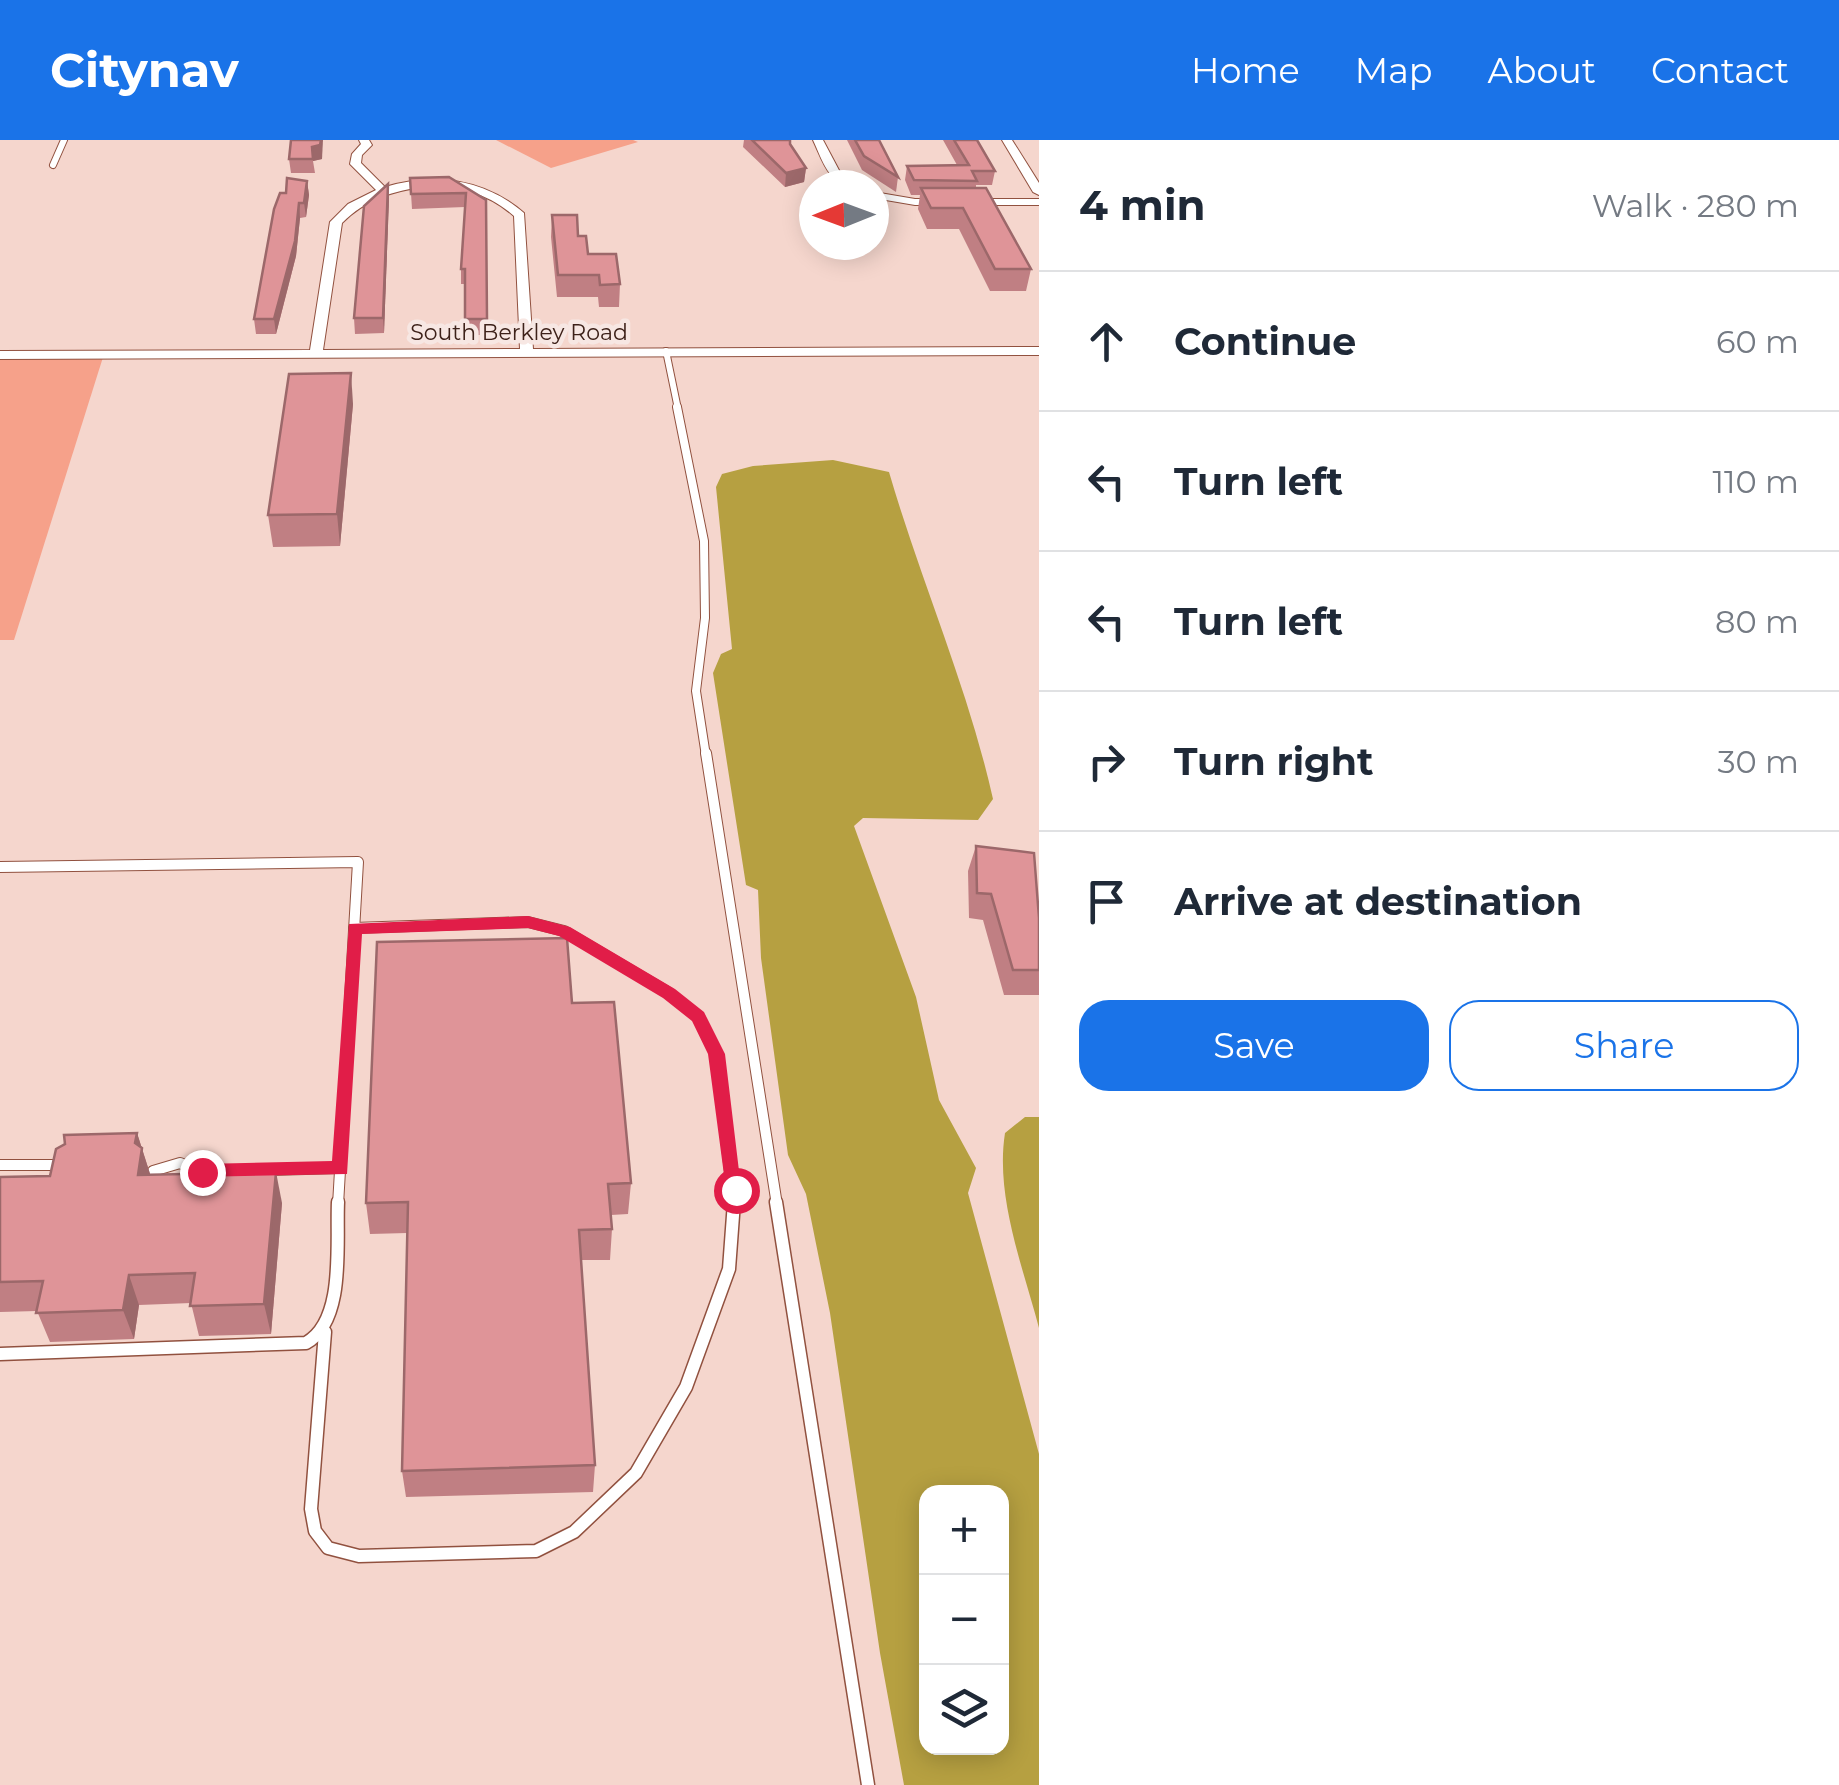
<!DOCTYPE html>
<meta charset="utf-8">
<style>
:root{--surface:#fff;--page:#f2f2f3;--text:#1f2937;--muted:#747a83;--line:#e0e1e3;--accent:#1a73e8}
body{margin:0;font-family:Montserrat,sans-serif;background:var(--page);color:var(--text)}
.controls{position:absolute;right:30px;bottom:30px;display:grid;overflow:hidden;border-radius:20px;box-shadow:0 5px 25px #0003}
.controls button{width:90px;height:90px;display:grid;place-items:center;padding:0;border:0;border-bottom:2px solid var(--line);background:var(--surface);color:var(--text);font:50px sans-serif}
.compass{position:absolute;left:799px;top:30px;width:90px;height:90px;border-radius:50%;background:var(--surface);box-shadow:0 5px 25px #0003;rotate:269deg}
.stop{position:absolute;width:30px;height:30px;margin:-22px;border:8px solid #e11d48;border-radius:50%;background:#fff}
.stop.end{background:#e11d48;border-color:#fff;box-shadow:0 2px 10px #0008}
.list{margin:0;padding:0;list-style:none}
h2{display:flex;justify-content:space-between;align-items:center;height:130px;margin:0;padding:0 40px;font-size:42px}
h2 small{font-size:32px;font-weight:400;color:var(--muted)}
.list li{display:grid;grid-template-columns:65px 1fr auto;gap:30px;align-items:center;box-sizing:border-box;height:140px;padding:0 40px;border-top:2px solid var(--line)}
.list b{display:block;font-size:38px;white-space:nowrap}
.list em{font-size:32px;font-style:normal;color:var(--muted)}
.actions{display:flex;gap:20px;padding:30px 40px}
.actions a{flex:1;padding:22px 0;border:2px solid var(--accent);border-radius:30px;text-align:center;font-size:35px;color:var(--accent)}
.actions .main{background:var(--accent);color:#fff}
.icon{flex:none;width:55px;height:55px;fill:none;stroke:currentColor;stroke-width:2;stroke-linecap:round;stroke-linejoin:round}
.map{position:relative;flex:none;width:1039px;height:1645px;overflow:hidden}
header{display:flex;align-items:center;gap:60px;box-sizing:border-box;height:140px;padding:0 50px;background:var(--accent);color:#fff}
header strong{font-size:48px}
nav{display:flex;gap:55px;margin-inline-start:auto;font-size:35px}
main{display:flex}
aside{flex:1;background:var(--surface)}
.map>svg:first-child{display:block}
</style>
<header>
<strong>Citynav</strong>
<nav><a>Home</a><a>Map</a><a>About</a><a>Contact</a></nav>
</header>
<main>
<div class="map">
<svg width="1039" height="1645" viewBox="0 0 1039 1645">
<rect width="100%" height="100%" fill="#f5d6cd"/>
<!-- green -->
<g fill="#f6a18a">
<path d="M496,0H633L638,2L551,28Z"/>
<path d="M104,214L14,500H0V215Z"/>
</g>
<!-- water -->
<g fill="#b6a041" fill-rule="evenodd">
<path d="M833,320L889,332C921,442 968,547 993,659L978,680L863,678L854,686L916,857L939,960L976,1028L968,1053L1039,1314V1645H904L880,1513L830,1173L806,1054L788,1015L761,818L758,750L746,745L713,533L721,514L732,509L716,347L722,334L753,326ZM926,1352H1002V1608H926Z"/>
<path d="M1025,977H1039V1188C1023,1127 995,1057 1005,993Z"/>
</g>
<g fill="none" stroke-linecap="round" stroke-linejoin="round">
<defs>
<g id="service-far3">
<path d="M53,25L64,0"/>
<path d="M666,211L678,269"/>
</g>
<path id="service-far2" d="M677,267L704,401L705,478L696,551L706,616"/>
<g id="service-far1">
<path d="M706,613L777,1065"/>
<path d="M0,727L358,722L338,1065"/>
<path d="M354,788L528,782L564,791L669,853L698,877L716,914L734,1065"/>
<path d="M0,1025H63"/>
<path d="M153,1031L180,1023L202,1032L340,1028"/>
</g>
<g id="service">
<path d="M776,1062L868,1645"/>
<path d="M325,1192L311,1369L315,1391L328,1408L359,1416L536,1411L574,1392L636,1333L686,1247L729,1129L734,1062"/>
<path d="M0,1214L306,1203C346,1181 336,1102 338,1062"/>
</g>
<g id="minor">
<path d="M359,0H369L372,5L362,15L361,23L385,47C434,32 485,39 524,73L533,209L1039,207V215L0,219V211L310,210L330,82L348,64L376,50L350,24L352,14L361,4ZM427,46C461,47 488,53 514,76L520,209L323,210L342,83C366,59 393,51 427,46Z"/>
<path d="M813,0H823L841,34L855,45C828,45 823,21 813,0Z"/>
<path d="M1002,0H1012L1039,43V55L1033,52Z"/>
<path d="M874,52L915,59H1039V65H915L874,58Z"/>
</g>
</defs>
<!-- service-far3 casing -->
<use href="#service-far3" stroke="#91513f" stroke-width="8"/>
<!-- service-far2 casing -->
<use href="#service-far2" stroke="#91513f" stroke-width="10"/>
<!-- service-far1 casing -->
<use href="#service-far1" stroke="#91513f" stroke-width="12"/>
<!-- service casing -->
<use href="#service" stroke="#91513f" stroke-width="15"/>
<!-- minor casing -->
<use href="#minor" stroke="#91513f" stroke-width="2"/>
<!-- service-far3 -->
<use href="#service-far3" stroke="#fff" stroke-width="6"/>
<!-- service-far2 -->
<use href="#service-far2" stroke="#fff" stroke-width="8"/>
<!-- service-far1 -->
<use href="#service-far1" stroke="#fff" stroke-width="10"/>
<!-- service -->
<use href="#service" stroke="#fff" stroke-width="12"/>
<!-- minor -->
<use href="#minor" fill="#fff" fill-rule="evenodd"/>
</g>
<!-- wall -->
<g fill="#c07f83">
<path d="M744,0H790V4L806,28L804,42L785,47L743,7Z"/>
<path d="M847,0H879L898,37L896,52L862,30Z"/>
<path d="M943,0H977L995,31L992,45H976V48L1031,129L1026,151H990L959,89H927L918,69L920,55H911L905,40L907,26L957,25Z"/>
<path d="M289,19H322L313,21L315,33H291Z"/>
<path d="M449,37L486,60L487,195H466L465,144H461V129L465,67L412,69L410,38Z"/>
<path d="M307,41L309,55L306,77L300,78L296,116L276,194H256L254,179L286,53Z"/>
<path d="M389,58L384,193L355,194L354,178Z"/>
<path d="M552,75L578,96L588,114L620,144L619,167H599L598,157H557L551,97Z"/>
<path d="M353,264L340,406L273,407L268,375Z"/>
<path d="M976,706L1039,778V855H1004L983,780L969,778L968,731Z"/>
<path d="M572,863L631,1043L628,1074L611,1075L612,1089L610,1120H581L595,1325L593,1352L406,1357L402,1331L407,1093L370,1094L366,1063Z"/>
<path d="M137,993L150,1034L282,1063L271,1194L199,1196L191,1163L139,1165L134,1199L50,1202L37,1171L0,1172V1037L50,1036Z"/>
</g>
<!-- shaded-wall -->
<g fill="#9c686a">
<path d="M321,0H323L322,19L313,21L312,7Z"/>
<path d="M806,28L804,42L785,47L786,33Z"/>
<path d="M307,41L309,55L306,77L304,63Z"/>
<path d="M388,44L389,58L384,193L383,178Z"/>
<path d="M299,63L300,78L296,116L276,194L274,179Z"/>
<path d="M351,233L353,264L340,406L337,374Z"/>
<path d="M137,993L152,1040L138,1035L135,1003Z"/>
<path d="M276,1032L282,1063L271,1194L264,1164Z"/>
<path d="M129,1135L139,1165L134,1199L123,1170Z"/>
</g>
<!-- building -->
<g fill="#df9498" stroke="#9c686a" stroke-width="2.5">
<path d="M291,0H321L320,5L312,7L313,19H289Z"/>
<path d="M752,0H790V4L806,28L786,33Z"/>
<path d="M855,0H879L898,37L864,16Z"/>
<path d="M954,0H977L995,31H972L977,41L914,40L907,26L969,25Z"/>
<path d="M449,37L486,60L487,179H465V129H461L466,53L411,54L410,38Z"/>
<path d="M287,38L307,41L304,63H299L295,101L274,179H254L274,69L280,53H286Z"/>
<path d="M388,44L383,178H354L364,66Z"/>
<path d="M921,48H986L1031,129H995L963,68H931Z"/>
<path d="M552,75H577L578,96H586L588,114H616L620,144L600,145L599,135H558Z"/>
<path d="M351,233L337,374L268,375L289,234Z"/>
<path d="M976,706L1034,713L1039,778V830H1013L991,754L977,753Z"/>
<path d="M567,798L572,863L614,862L631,1043L608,1044L612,1089L579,1090L595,1325L402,1331L408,1062L366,1063L377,802Z"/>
<path d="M137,993L135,1003L142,1008L138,1035L276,1032L264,1164L190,1166L195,1133L129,1135L123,1170L36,1173L43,1141L0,1142V1037L50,1036L56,1009L65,1004L64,995Z"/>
</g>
<!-- route -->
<path fill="#e11d48" d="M528,776L570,787L675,849L704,872L725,914L742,1056H729L726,1050L708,914L692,881L663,858L559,796L528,788L362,794L347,1034L196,1037L193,1032L202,1024L332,1021L349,784Z"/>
<g text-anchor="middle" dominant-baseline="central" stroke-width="9" stroke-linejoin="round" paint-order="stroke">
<!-- far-street labels -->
<g font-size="22" fill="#3d2119" stroke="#f7e7e3">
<text x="519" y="192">South Berkley Road</text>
</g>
</g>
</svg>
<div class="controls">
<button>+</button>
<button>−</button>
<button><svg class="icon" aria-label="layers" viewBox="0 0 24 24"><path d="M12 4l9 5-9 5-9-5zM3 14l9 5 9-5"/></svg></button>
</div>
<svg class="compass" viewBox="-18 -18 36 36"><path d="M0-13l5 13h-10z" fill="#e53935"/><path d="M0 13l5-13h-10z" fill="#747a83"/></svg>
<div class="stop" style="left:736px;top:1050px"></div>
<div class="stop end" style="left:202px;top:1032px"></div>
</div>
<aside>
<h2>4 min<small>Walk · 280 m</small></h2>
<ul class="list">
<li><svg class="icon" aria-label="ahead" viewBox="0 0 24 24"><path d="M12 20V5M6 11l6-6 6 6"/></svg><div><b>Continue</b></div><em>60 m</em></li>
<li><svg class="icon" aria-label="left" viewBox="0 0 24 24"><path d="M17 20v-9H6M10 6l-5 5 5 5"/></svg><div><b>Turn left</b></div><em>110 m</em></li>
<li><svg class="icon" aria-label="left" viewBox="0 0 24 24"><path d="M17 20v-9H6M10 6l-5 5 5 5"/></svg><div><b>Turn left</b></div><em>80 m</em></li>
<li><svg class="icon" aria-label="right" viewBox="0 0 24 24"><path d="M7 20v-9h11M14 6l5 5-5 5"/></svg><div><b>Turn right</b></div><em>30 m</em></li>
<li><svg class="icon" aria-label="arrive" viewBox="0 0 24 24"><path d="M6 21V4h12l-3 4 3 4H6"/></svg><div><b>Arrive at destination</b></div></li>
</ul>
<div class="actions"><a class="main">Save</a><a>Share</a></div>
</aside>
</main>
